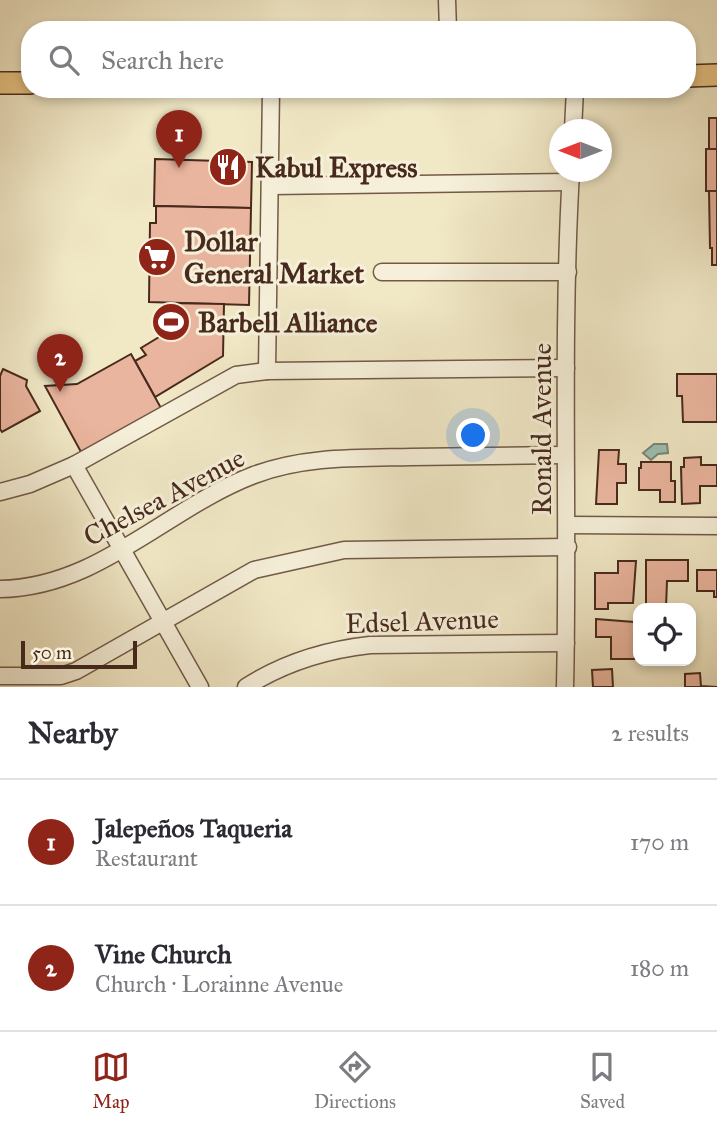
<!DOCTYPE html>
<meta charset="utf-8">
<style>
:root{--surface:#fff;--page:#f2f2f3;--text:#2b2b33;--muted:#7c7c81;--line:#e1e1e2;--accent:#8f2418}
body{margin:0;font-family:"IM FELL Great Primer",serif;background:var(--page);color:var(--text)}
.controls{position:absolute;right:21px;bottom:21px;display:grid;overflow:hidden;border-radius:14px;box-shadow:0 4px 10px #0003}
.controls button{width:63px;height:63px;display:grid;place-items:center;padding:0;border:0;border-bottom:2px solid var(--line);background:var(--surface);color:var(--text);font:35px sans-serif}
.compass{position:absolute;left:549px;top:119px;width:63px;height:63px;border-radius:50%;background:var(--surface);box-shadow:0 4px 10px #0003;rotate:270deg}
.scale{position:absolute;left:21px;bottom:18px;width:116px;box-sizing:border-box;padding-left:7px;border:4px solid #482a1d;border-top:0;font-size:19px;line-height:24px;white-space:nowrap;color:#482a1d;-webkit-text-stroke:5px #f6f0da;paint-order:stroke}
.you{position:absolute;left:474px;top:436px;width:24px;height:24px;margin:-18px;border:5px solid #fff;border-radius:50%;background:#1a73e8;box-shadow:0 0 0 10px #1a73e833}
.badge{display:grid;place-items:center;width:46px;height:46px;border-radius:50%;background:var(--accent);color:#fff;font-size:23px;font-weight:700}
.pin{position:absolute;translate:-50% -58px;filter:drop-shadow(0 2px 4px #0008)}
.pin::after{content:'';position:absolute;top:37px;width:24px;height:21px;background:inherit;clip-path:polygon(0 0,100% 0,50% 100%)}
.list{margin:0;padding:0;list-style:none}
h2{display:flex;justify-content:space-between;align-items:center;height:91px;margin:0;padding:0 28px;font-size:30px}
h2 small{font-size:23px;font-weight:400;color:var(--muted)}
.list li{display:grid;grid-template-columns:46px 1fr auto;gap:21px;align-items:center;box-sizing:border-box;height:126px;padding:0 28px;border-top:2px solid var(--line)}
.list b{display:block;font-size:26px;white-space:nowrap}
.list p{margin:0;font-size:23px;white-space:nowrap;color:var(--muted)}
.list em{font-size:23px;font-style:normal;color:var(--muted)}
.icon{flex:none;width:38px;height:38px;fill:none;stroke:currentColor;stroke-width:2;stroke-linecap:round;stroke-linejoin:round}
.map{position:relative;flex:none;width:717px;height:687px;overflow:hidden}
.search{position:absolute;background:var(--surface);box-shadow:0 4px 10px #0003;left:21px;right:21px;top:21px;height:77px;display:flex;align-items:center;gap:18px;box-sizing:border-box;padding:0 24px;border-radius:28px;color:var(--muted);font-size:26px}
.sheet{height:343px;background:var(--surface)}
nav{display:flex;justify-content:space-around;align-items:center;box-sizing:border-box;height:98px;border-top:2px solid var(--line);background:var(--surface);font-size:19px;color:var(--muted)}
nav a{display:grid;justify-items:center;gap:4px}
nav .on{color:var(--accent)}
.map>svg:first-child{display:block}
</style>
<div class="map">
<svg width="717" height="687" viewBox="0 0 717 687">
<rect width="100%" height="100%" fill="#f1e8c6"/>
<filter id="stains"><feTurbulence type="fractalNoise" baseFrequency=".00286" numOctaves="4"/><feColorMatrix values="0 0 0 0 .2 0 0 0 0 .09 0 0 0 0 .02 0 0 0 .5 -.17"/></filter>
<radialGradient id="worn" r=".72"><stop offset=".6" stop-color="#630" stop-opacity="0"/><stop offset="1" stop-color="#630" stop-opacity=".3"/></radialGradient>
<!-- water -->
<path fill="#9bc0b1" stroke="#7a8476" stroke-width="2" d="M654,444H667L668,453L658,454L651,460L643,453Z"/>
<!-- building -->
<g fill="#eab59e" stroke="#482a1d" stroke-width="2">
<rect x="709" y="118" width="8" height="31"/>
<rect x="706" y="149" width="11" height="42"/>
<path d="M155,159L252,162L251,208L154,206Z"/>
<path d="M709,191H717V265H712V248H710Z"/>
<path d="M156,206L251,208L249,305L149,302L150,223H156Z"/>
<path d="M165,303L224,304L223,356L155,397L135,361L146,355L141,348L164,334Z"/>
<path d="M131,354L161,408L81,452L45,386L77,384Z"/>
<path d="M3,369L27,380L26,386L40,411L2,432L0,429V376Z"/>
<path d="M677,374H717V422H683L682,396H677Z"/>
<path d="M599,450H619L618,464H626V483H617V504H596Z"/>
<path d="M701,457V465H717V486H700V503L682,504L681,467H684V458Z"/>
<path d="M641,462H671V481H675V502H660V490H639V468H641Z"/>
<path d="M646,560H688V581H667L666,608H646Z"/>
<path d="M618,561H636L633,603H608V609H595V573H618Z"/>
<path d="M697,570H717V597H714V591H697Z"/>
<path d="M596,619L634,622L635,659H611V637H596Z"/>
<path d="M612,669L613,687H593L592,670Z"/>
<path d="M700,673L701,686L717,687H685V674Z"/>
</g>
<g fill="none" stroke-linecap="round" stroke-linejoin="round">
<defs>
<g id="minor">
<path d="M447,0L448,30"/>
<path d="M573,130L575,89"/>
<path d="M271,186L570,182"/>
<path d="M382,272H568"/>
<path d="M267,371L271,89"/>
<path d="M74,465L200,687"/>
<path d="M0,492L30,484L74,465L236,375L267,371L566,368"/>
<path d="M568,525L717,526"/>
<path d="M0,589C98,588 167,508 254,475C304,456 358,458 411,457C463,456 514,456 565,455"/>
<path d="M0,676H61L76,671L254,570L344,550L568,547"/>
<path d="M246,687C285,662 325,650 370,645L566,643"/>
<path d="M565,687C569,515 561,343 571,172"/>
</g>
<g id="major">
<path d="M687,76L717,75"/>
<path d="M0,83H30"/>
</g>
</defs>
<!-- minor casing -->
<use href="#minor" stroke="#725a47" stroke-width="19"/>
<!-- major casing -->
<use href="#major" stroke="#482a1d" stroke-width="24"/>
<!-- minor -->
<use href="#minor" stroke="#f6f0da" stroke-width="16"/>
<!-- major -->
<use href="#major" stroke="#e8c483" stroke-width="21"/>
</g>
<!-- icons -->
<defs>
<symbol id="restaurant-disc" viewBox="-11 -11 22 22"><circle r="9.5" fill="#8f2418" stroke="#f6f0da"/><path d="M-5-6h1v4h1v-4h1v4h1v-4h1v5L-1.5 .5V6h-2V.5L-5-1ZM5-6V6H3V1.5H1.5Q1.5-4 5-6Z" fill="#fff"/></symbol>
<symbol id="supermarket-disc" viewBox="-11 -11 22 22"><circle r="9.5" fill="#8f2418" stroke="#f6f0da"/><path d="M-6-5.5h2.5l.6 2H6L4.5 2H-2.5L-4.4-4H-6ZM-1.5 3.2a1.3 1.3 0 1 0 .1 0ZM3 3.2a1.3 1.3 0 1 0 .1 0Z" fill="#fff"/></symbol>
<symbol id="stadium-disc" viewBox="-11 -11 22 22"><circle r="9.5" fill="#8f2418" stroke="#f6f0da"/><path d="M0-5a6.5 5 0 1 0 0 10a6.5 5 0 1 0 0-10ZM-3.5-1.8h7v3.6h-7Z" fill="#fff"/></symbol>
</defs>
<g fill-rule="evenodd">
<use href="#restaurant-disc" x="206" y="145" width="44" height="44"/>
<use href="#supermarket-disc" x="135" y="235" width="44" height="44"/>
<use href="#stadium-disc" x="149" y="300" width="44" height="44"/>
</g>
<g text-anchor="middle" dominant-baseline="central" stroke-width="6" stroke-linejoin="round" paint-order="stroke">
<!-- poi labels -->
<g font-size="28" font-weight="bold" fill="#482a1d" stroke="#f6f0da" text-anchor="start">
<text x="255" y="167">Kabul Express</text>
<text x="184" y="241">Dollar<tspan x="184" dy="32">General Market</tspan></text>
<text x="198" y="322">Barbell Alliance</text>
</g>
<!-- street labels -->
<g font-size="28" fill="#482a1d" stroke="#f6f0da">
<text transform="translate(541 429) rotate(-90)">Ronald Avenue</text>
<text transform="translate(164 497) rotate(-28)">Chelsea Avenue</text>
<text transform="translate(422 621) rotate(-2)">Edsel Avenue</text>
</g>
</g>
<rect width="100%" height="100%" filter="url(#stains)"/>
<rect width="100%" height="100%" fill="url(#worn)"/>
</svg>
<div class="controls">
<button><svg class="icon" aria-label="locate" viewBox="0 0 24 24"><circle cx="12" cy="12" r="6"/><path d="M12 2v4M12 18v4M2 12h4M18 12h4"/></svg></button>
</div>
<svg class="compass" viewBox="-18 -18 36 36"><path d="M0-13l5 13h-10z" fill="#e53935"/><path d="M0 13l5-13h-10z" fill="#7c7c81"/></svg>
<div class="scale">50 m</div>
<div class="you"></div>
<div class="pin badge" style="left:179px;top:168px">1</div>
<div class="pin badge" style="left:60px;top:392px">2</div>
<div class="search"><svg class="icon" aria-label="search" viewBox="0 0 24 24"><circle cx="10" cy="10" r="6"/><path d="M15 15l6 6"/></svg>Search here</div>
</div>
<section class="sheet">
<h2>Nearby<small>2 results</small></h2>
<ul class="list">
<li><span class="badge">1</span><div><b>Jalepeños Taqueria</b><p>Restaurant</p></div><em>170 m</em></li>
<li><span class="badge">2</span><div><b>Vine Church</b><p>Church · Lorainne Avenue</p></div><em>180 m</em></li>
</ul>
</section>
<nav>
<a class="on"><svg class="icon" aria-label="map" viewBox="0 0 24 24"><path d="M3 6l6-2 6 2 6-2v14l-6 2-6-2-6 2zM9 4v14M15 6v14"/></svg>Map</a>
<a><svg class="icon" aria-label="directions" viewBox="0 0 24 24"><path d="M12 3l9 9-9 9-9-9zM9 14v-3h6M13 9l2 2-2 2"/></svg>Directions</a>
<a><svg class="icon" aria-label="saved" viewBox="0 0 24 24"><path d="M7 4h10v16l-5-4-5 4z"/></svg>Saved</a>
</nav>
